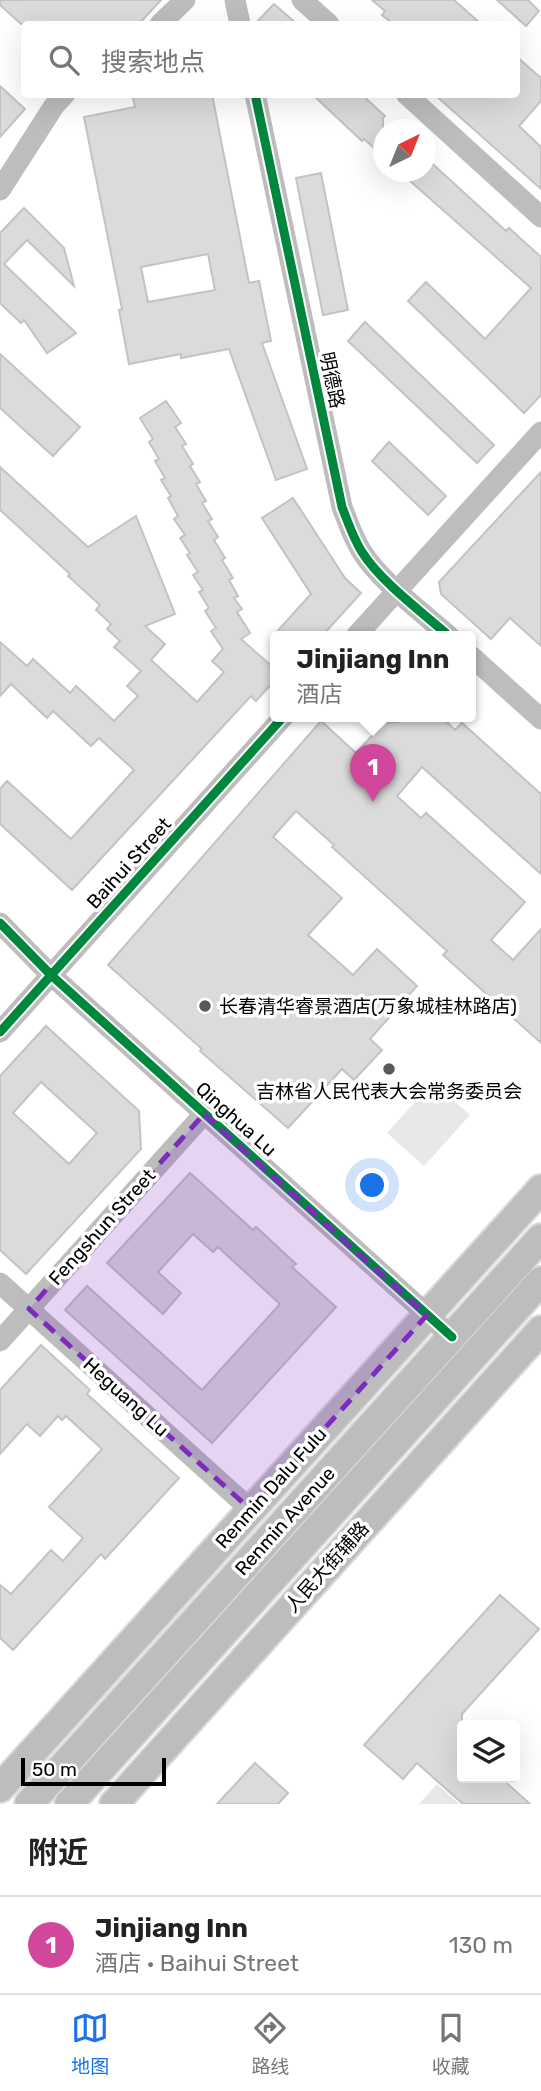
<!DOCTYPE html>
<html lang="zh">
<meta charset="utf-8">
<style>
:root{--surface:#fff;--page:#f6f6f6;--text:#222;--muted:#767676;--line:#e0e0e0;--accent:#1a73e8}
body{margin:0;font-family:Rubik,"Noto Sans SC",sans-serif;background:var(--page);color:var(--text)}
.controls{position:absolute;right:21px;bottom:21px;display:grid;overflow:hidden;border-radius:7px;box-shadow:0 7px 28px #0002}
.controls button{width:63px;height:63px;display:grid;place-items:center;padding:0;border:0;border-bottom:2px solid var(--line);background:var(--surface);color:var(--text);font:35px sans-serif}
.compass{position:absolute;left:373px;top:119px;width:63px;height:63px;border-radius:50%;background:var(--surface);box-shadow:0 7px 28px #0002;rotate:43deg}
.scale{position:absolute;left:21px;bottom:18px;width:145px;box-sizing:border-box;padding-left:7px;border:4px solid #000;border-top:0;font-size:19px;line-height:24px;white-space:nowrap;color:#000;-webkit-text-stroke:5px #fff;paint-order:stroke}
.you{position:absolute;left:373px;top:1186px;width:24px;height:24px;margin:-18px;border:5px solid #fff;border-radius:50%;background:#1a73e8;box-shadow:0 0 0 10px #1a73e833}
.badge{display:grid;place-items:center;width:46px;height:46px;border-radius:50%;background:var(--accent);color:#fff;font-size:23px;font-weight:700}
.pin{position:absolute;translate:-50% -58px;filter:drop-shadow(0 2px 4px #0008)}
.pin::after{content:'';position:absolute;top:37px;width:24px;height:21px;background:inherit;clip-path:polygon(0 0,100% 0,50% 100%)}
.popup{position:absolute;left:270px;top:631px;width:206px;height:91px;box-sizing:border-box;display:grid;place-content:center;border-radius:7px;background:var(--surface);filter:drop-shadow(0 2px 5px #0005);font-size:23px;white-space:nowrap;color:var(--muted)}
.popup b{font-size:26px;color:var(--text)}
.popup::after{content:'';position:absolute;left:50%;top:100%;margin-left:-14px;border:14px solid transparent;border-top-color:var(--surface)}
.list{margin:0;padding:0;list-style:none}
h2{display:flex;justify-content:space-between;align-items:center;height:91px;margin:0;padding:0 28px;font-size:30px}
h2 small{font-size:23px;font-weight:400;color:var(--muted)}
.list li{display:grid;grid-template-columns:46px 1fr auto;gap:21px;align-items:center;box-sizing:border-box;height:98px;padding:0 28px;border-top:2px solid var(--line)}
.list b{display:block;font-size:26px;white-space:nowrap}
.list p{margin:0;font-size:23px;white-space:nowrap;color:var(--muted)}
.list em{font-size:23px;font-style:normal;color:var(--muted)}
.icon{flex:none;width:38px;height:38px;fill:none;stroke:currentColor;stroke-width:2;stroke-linecap:round;stroke-linejoin:round}
.map{position:relative;flex:none;width:541px;height:1804px;overflow:hidden}
.search{position:absolute;background:var(--surface);box-shadow:0 7px 28px #0002;left:21px;right:21px;top:21px;height:77px;display:flex;align-items:center;gap:18px;box-sizing:border-box;padding:0 24px;border-radius:7px;color:var(--muted);font-size:26px}
.sheet{height:189px;background:var(--surface)}
nav{display:flex;justify-content:space-around;align-items:center;box-sizing:border-box;height:98px;border-top:2px solid var(--line);background:var(--surface);font-size:19px;color:var(--muted)}
nav a{display:grid;justify-items:center;gap:4px}
nav .on{color:var(--accent)}
.map>svg:first-child{display:block}
</style>
<div class="map">
<svg width="541" height="1804" viewBox="0 0 541 1804">
<rect width="100%" height="100%" fill="#fff"/>
<!-- green -->
<g fill="#e8e8e8">
<path d="M433,1082L470,1115L424,1166L387,1133Z"/>
<path d="M437,1784L459,1804H419Z"/>
</g>
<!-- building -->
<g fill="#dbdbdb" stroke="#c3c3c3" stroke-width="2" fill-rule="evenodd">
<path d="M0,0H161L139,24H21L0,5Z"/>
<path d="M372,0H454L481,24H393L382,15L385,11Z"/>
<path d="M497,0H528L539,11L526,26Z"/>
<path d="M274,4L297,24H255Z"/>
<path d="M516,56L541,78V101L519,126L541,147V189L434,94H516Z"/>
<path d="M0,86L25,109L0,137Z"/>
<path d="M132,94H212L249,283L259,281L271,341L262,343L307,469L276,480L229,349L181,358V354L129,364L119,310L122,309L84,117L135,107ZM208,254L215,290L148,302L141,267Z"/>
<path d="M312,94H361L385,116L383,118V156L364,139L362,141Z"/>
<path d="M425,157L506,231L509,228L541,257V395L524,413L408,301L426,282L485,339L531,288L400,172H425Z"/>
<path d="M321,173L348,310L323,315L296,178Z"/>
<path d="M24,208L64,248L74,286L27,240L4,264L76,333L47,353L24,320L21,323L0,303V233Z"/>
<path d="M365,322L494,445L477,463L348,341Z"/>
<path d="M0,354L80,427L53,456L0,408Z"/>
<path d="M166,401L181,423L175,427L186,444L182,446L193,464L190,466L200,482L196,484L206,501L202,503L212,519L208,521L218,537L214,540L225,558L222,560L233,578L229,580L238,596L234,598L242,609L237,612L250,633L241,639L275,669V680L256,701L251,696L72,890L0,824V789L7,781L71,839L134,770L99,738L91,746L53,711L47,718L11,684L0,696V642L27,666L33,659L70,693L76,686L114,721L138,696L127,686L141,671L114,647L120,641L107,629L111,624L96,610L100,605L68,576L70,574L0,510V467L88,547L136,516L175,614L145,626L165,644L151,660L197,702L224,672L212,661L223,649L211,631L216,628L205,611L209,608L199,592L203,590L193,575L198,572L187,555L190,553L180,538L185,535L174,519L178,516L168,498L171,496L161,480L165,478L155,461L159,459L149,442L153,439L140,418Z"/>
<path d="M389,442L446,496L428,515L372,461Z"/>
<path d="M541,472V646L510,618L491,639L441,594L439,582Z"/>
<path d="M293,498L345,578L361,593L322,636H273L311,594L262,518Z"/>
<path d="M412,717L427,721L445,720L455,730L462,723L541,794V874L422,767L397,796L421,818L426,813L525,902L491,940L513,960L541,929V1043L443,955L447,951L332,847L334,845L296,811L273,837L342,898L308,935L353,975L377,949L417,986L370,1039L382,1050L354,1080L342,1069L288,1128L200,1051L202,1049L108,965L321,721L356,753L384,723L398,722Z"/>
<path d="M46,1026L139,1111L141,1149L26,1274L0,1250V1076ZM41,1082L97,1133L69,1164L13,1113Z"/>
<path d="M190,1173L253,1230L256,1227L296,1264L292,1267L336,1307L212,1443L65,1310L87,1286L202,1390L280,1304L218,1247L213,1252L193,1234L158,1272L181,1293L163,1314L107,1263Z"/>
<path d="M41,1345L90,1390L87,1394L179,1478L105,1559L101,1554L13,1650L0,1638V1585L11,1594L51,1550L63,1561L83,1538L49,1507L102,1449L66,1416L62,1420L58,1416L40,1436L27,1424L0,1454V1390Z"/>
<path d="M500,1595L539,1629L462,1714V1778H501L530,1804H463L417,1763L403,1779L364,1745Z"/>
<path d="M255,1763L288,1793L278,1804H217Z"/>
</g>
<g fill="none" stroke-linecap="round" stroke-linejoin="round">
<defs>
<g id="major">
<path d="M0,1788L541,1189"/>
<path d="M29,1804L541,1238"/>
<path d="M69,1804L541,1281"/>
<path d="M114,1804L541,1330"/>
</g>
</defs>
<!-- major casing -->
<use href="#major" stroke="#dbdbdb" stroke-width="32"/>
<!-- minor -->
<g stroke="#bdbdbd" stroke-width="21">
<path d="M235,0L240,24"/>
<path d="M302,0L329,24"/>
<path d="M160,24L185,0"/>
<path d="M255,94L342,507C348,522 353,538 362,552C380,581 422,612 449,636"/>
<path d="M406,94L541,217"/>
<path d="M0,190L54,106L65,94"/>
<path d="M356,636L541,432"/>
<path d="M471,656L541,719"/>
<path d="M0,923L51,975L452,1337"/>
<path d="M0,1032L284,716"/>
<path d="M0,1283L251,1510"/>
<path d="M0,1341L204,1114"/>
</g>
<!-- major -->
<use href="#major" stroke="#bdbdbd" stroke-width="28"/>
<defs>
<g id="cycleway">
<path d="M255,94L342,507C348,522 353,538 362,552C380,581 422,612 449,636"/>
<path d="M0,923L51,975L452,1337"/>
<path d="M0,1032L284,716"/>
</g>
</defs>
<!-- cycleway casing -->
<use href="#cycleway" stroke="#fff" stroke-width="13"/>
<!-- cycleway -->
<use href="#cycleway" stroke="#00873e" stroke-width="9"/>
</g>
<!-- marked area -->
<path fill="#7b2cbf" fill-opacity="0.2" stroke="#7b2cbf" stroke-width="5" stroke-dasharray="14 9" stroke-linejoin="round" d="M204,1114L427,1315L251,1510L29,1309Z"/>
<!-- markers -->
<g fill="#595959" stroke="#fff" stroke-width="2.5">
<circle cx="205" cy="1006" r="7"/>
<circle cx="389" cy="1069" r="7"/>
</g>
<g text-anchor="middle" dominant-baseline="central" stroke-width="7" stroke-linejoin="round" paint-order="stroke">
<!-- street labels -->
<g font-size="19" fill="#000" stroke="#fff">
<text transform="translate(332 380) rotate(78)">明德路</text>
<text transform="translate(129 863) rotate(-48)">Baihui Street</text>
<text transform="translate(236 1119) rotate(42)">Qinghua Lu</text>
<text transform="translate(102 1227) rotate(-48)">Fengshun Street</text>
<text transform="translate(126 1397) rotate(42)">Heguang Lu</text>
<text transform="translate(271 1488) rotate(-48)">Renmin Dalu Fulu</text>
<text transform="translate(285 1521) rotate(-48)">Renmin Avenue</text>
<text transform="translate(327 1567) rotate(-48)">人民大街辅路</text>
</g>
<!-- poi labels -->
<g font-size="19" fill="#000" stroke="#fff" text-anchor="start">
<text x="219" y="1006">长春清华睿景酒店(万象城桂林路店)</text>
<text x="389" y="1091" text-anchor="middle">吉林省人民代表大会常务委员会</text>
</g>
</g>
</svg>
<div class="controls">
<button><svg class="icon" aria-label="layers" viewBox="0 0 24 24"><path d="M12 4l9 5-9 5-9-5zM3 14l9 5 9-5"/></svg></button>
</div>
<svg class="compass" viewBox="-18 -18 36 36"><path d="M0-13l5 13h-10z" fill="#e53935"/><path d="M0 13l5-13h-10z" fill="#767676"/></svg>
<div class="scale">50 m</div>
<div class="you"></div>
<div class="pin badge" style="left:373px;top:802px;background:#d1479c">1</div>
<div class="popup"><b>Jinjiang Inn</b>酒店</div>
<div class="search"><svg class="icon" aria-label="search" viewBox="0 0 24 24"><circle cx="10" cy="10" r="6"/><path d="M15 15l6 6"/></svg>搜索地点</div>
</div>
<section class="sheet">
<h2>附近<small></small></h2>
<ul class="list">
<li><span class="badge" style="background:#d1479c">1</span><div><b>Jinjiang Inn</b><p>酒店 · Baihui Street</p></div><em>130 m</em></li>
</ul>
</section>
<nav>
<a class="on"><svg class="icon" aria-label="map" viewBox="0 0 24 24"><path d="M3 6l6-2 6 2 6-2v14l-6 2-6-2-6 2zM9 4v14M15 6v14"/></svg>地图</a>
<a><svg class="icon" aria-label="directions" viewBox="0 0 24 24"><path d="M12 3l9 9-9 9-9-9zM9 14v-3h6M13 9l2 2-2 2"/></svg>路线</a>
<a><svg class="icon" aria-label="saved" viewBox="0 0 24 24"><path d="M7 4h10v16l-5-4-5 4z"/></svg>收藏</a>
</nav>
